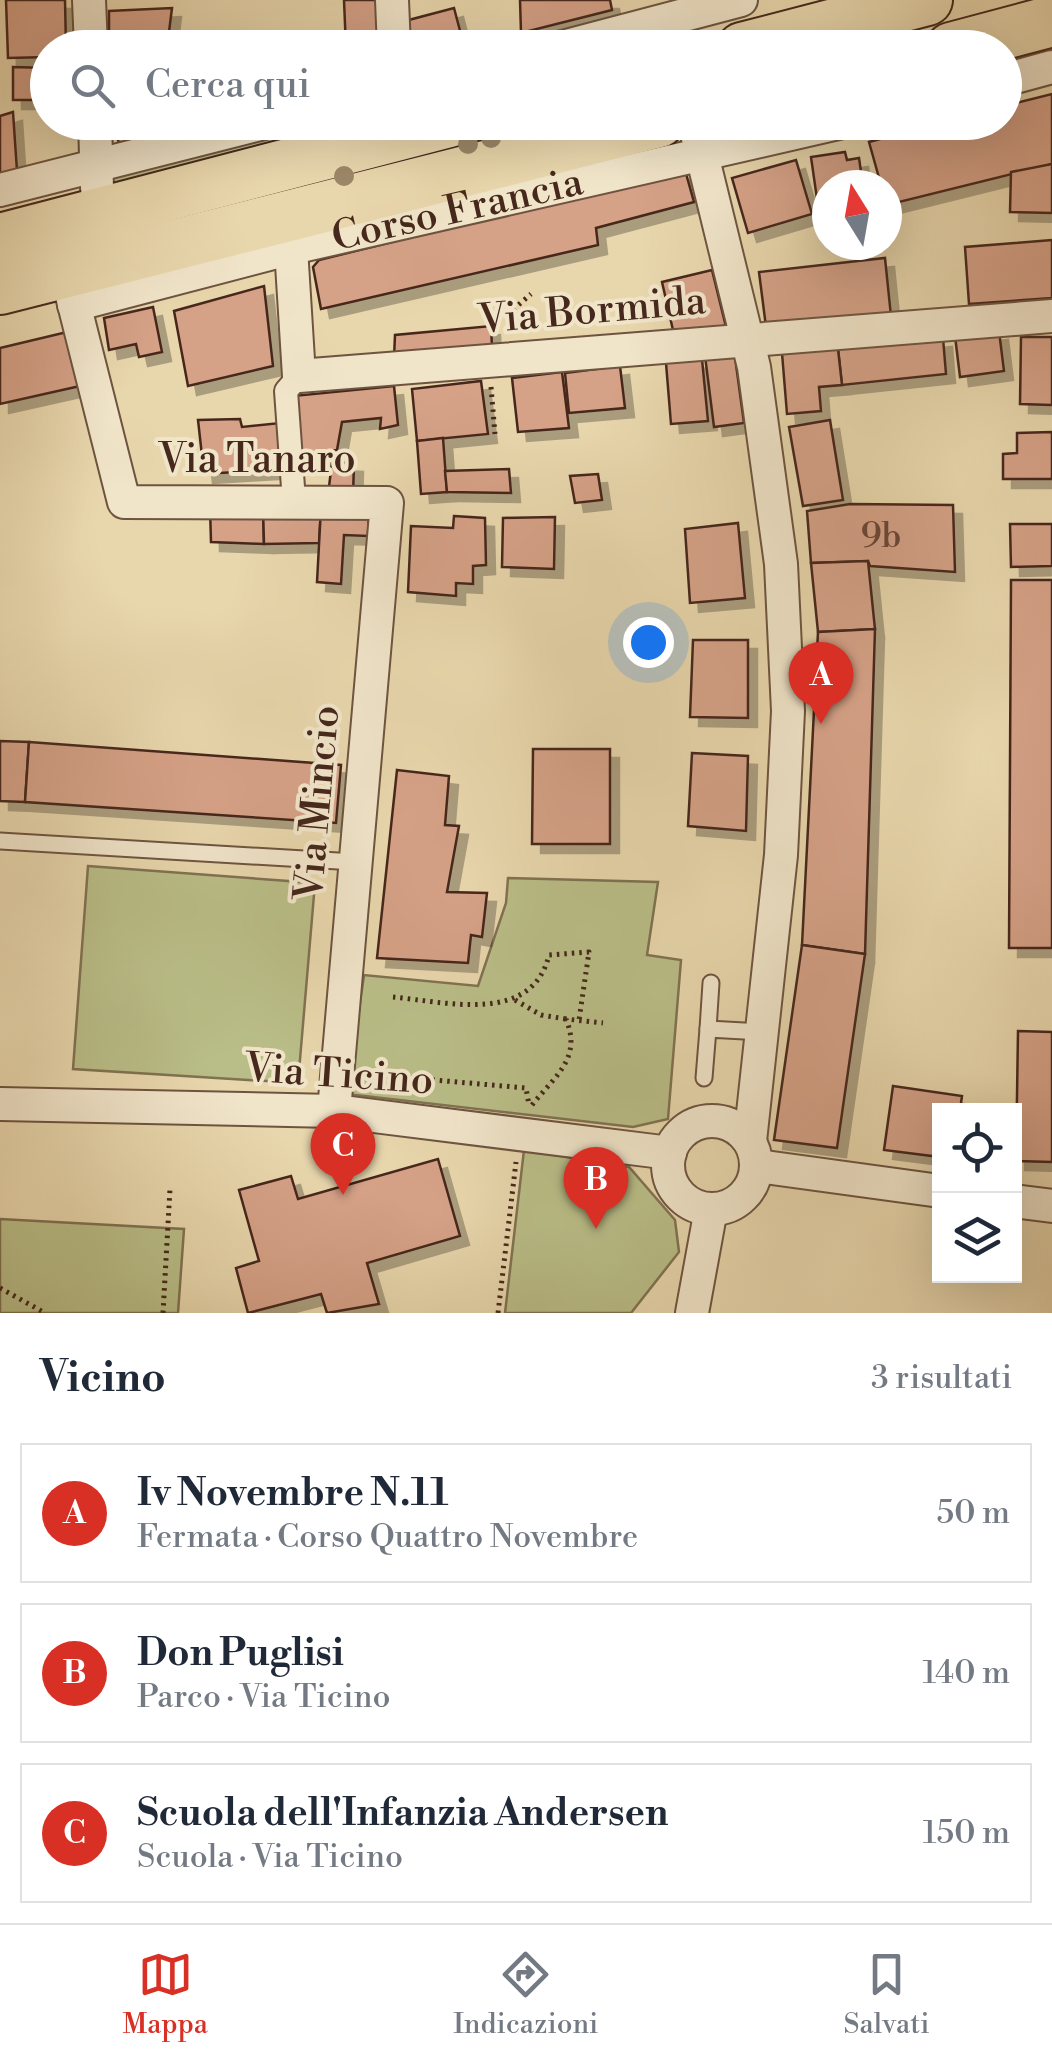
<!DOCTYPE html>
<html lang="it">
<meta charset="utf-8">
<style>
:root{--surface:#fff;--page:#f2f2f3;--text:#1f2937;--muted:#747a83;--line:#e0e1e3;--accent:#d93025}
body{margin:0;font-family:"Libre Bodoni",serif;background:var(--page);color:var(--text)}
.controls{position:absolute;right:30px;bottom:30px;display:grid;overflow:hidden;border-radius:0px;box-shadow:0 10px 40px #0002}
.controls button{width:90px;height:90px;display:grid;place-items:center;padding:0;border:0;border-bottom:2px solid var(--line);background:var(--surface);color:var(--text);font:50px sans-serif}
.compass{position:absolute;left:812px;top:170px;width:90px;height:90px;border-radius:50%;background:var(--surface);box-shadow:0 10px 40px #0002;rotate:349deg}
.you{position:absolute;left:648px;top:642px;width:35px;height:35px;margin:-25px;border:8px solid #fff;border-radius:50%;background:#1a73e8;box-shadow:0 0 0 15px #1a73e833}
.badge{display:grid;place-items:center;width:65px;height:65px;border-radius:50%;background:var(--accent);color:#fff;font-size:32px;font-weight:700}
.pin{position:absolute;translate:-50% -82px;filter:drop-shadow(0 2px 5px #0008)}
.pin::after{content:'';position:absolute;top:52px;width:35px;height:30px;background:inherit;clip-path:polygon(0 0,100% 0,50% 100%)}
.list{margin:0;padding:0;list-style:none}
h2{display:flex;justify-content:space-between;align-items:center;height:130px;margin:0;padding:0 40px;font-size:42px}
h2 small{font-size:32px;font-weight:400;color:var(--muted)}
.list li{display:grid;grid-template-columns:65px 1fr auto;gap:30px;align-items:center;box-sizing:border-box;height:140px;margin:0 20px 20px;padding:0 20px;border:2px solid var(--line);border-radius:0px}
.list b{display:block;font-size:38px;white-space:nowrap}
.list p{margin:0;font-size:32px;white-space:nowrap;color:var(--muted)}
.list em{font-size:32px;font-style:normal;color:var(--muted)}
.icon{flex:none;width:55px;height:55px;fill:none;stroke:currentColor;stroke-width:2;stroke-linecap:round;stroke-linejoin:round}
.map{position:relative;flex:none;width:1052px;height:1313px;overflow:hidden}
.search{position:absolute;background:var(--surface);box-shadow:0 10px 40px #0002;left:30px;right:30px;top:30px;height:110px;display:flex;align-items:center;gap:25px;box-sizing:border-box;padding:0 35px;border-radius:55px;color:var(--muted);font-size:38px}
.sheet{height:610px;background:var(--surface)}
nav{display:flex;justify-content:space-around;align-items:center;box-sizing:border-box;height:140px;border-top:2px solid var(--line);background:var(--surface);font-size:28px;color:var(--muted)}
nav a{display:grid;justify-items:center;gap:5px}
nav .on{color:var(--accent)}
.map>svg:first-child{display:block}
</style>
<div class="map">
<svg width="1052" height="1313" viewBox="0 0 1052 1313">
<defs>
<filter id="shadow"><feDropShadow dx="9" dy="9" stdDeviation="0" flood-color="#0004"/></filter>
</defs>
<rect width="100%" height="100%" fill="#e8d6ac"/>
<filter id="stains"><feTurbulence type="fractalNoise" baseFrequency=".002" numOctaves="4"/><feColorMatrix values="0 0 0 0 .2 0 0 0 0 .09 0 0 0 0 .02 0 0 0 .5 -.17"/></filter>
<radialGradient id="worn" r=".72"><stop offset=".6" stop-color="#630" stop-opacity="0"/><stop offset="1" stop-color="#630" stop-opacity=".3"/></radialGradient>
<!-- green -->
<g fill="#b9bd87" stroke="#807252" stroke-width="2.5">
<path d="M313,123H353L111,184L106,174Z"/>
<path d="M88,866L315,883L298,1083L73,1069Z"/>
<path d="M508,878L658,882L647,955L681,960L668,1119L633,1127L347,1094L364,975L478,986L506,903Z"/>
<path d="M524,1150L629,1167L675,1220L679,1252L631,1313H505Z"/>
<path d="M0,1219L184,1229L178,1313H0Z"/>
</g>
<!-- building -->
<g fill="#d5a187" stroke="#46281c" stroke-width="2.5" filter="url(#shadow)">
<path d="M6,0H65L66,48H48V57L8,58Z"/>
<path d="M344,0H381V48H346Z"/>
<path d="M520,0H610L612,10L521,33Z"/>
<path d="M172,8L167,48L109,45V11Z"/>
<path d="M454,8L463,42L413,48L405,21Z"/>
<path d="M13,67L48,68V100H13Z"/>
<path d="M1052,94V164L887,205V185H881L869,142L943,122H1004V106Z"/>
<path d="M13,112L17,171L0,176V116Z"/>
<path d="M114,122H197L119,144Z"/>
<path d="M845,152L847,160L859,158L863,185H827V198L817,199L811,157Z"/>
<path d="M796,160L812,214L748,233L732,178Z"/>
<path d="M1052,164V213L1010,212L1011,172Z"/>
<path d="M685,170L694,202L596,228L598,245L321,309L313,267L319,260Z"/>
<path d="M1052,240V298L969,304L965,247Z"/>
<path d="M885,258L891,316L766,327L759,272Z"/>
<path d="M712,270L726,327L675,339L662,282Z"/>
<path d="M264,286L273,366L188,386L174,311Z"/>
<path d="M153,307L162,352L139,357L136,344L109,350L104,318Z"/>
<path d="M491,326L492,347L394,358L395,335Z"/>
<path d="M999,331L1004,371L960,377L955,336Z"/>
<path d="M67,332L80,386L0,404V348Z"/>
<path d="M1021,337H1052V405L1020,404Z"/>
<path d="M943,338L946,374L842,385L838,349Z"/>
<path d="M838,349L842,385L819,387L821,411L787,414L782,353Z"/>
<path d="M705,356L735,357L744,423L714,427Z"/>
<path d="M702,359L708,421L671,424L666,363Z"/>
<path d="M620,366L625,408L569,413L565,373Z"/>
<path d="M562,372L569,428L518,432L512,378Z"/>
<path d="M481,381L488,434L417,441L412,389Z"/>
<path d="M394,386L398,425L380,429L381,418L342,422L337,450L298,453L293,396Z"/>
<path d="M240,419L242,427L280,423L286,469L204,474L198,420Z"/>
<path d="M830,420L843,500L803,506L789,427Z"/>
<path d="M1052,432V479H1003V454L1017,453V433Z"/>
<path d="M443,438L447,492L421,494L417,441Z"/>
<path d="M332,462L354,463L353,496L328,495Z"/>
<path d="M509,469L511,493L447,492L445,471Z"/>
<path d="M598,474L602,500L575,503L570,476Z"/>
<path d="M850,504L953,505L955,572L870,566L868,561L811,563L807,511Z"/>
<path d="M210,508H263L264,544L211,542Z"/>
<path d="M263,508H321L319,543L264,544Z"/>
<path d="M321,508L369,511L368,536L344,535L341,584L317,582Z"/>
<path d="M454,516L485,518L486,565L473,566V584L456,583V596L408,592L411,526L453,528Z"/>
<path d="M555,517L554,569L502,567L503,518Z"/>
<path d="M738,523L745,598L690,603L685,529Z"/>
<path d="M1010,524H1052V566L1011,567Z"/>
<path d="M868,561L875,629L818,632L811,563Z"/>
<path d="M1011,580H1052V948H1009Z"/>
<path d="M875,629L865,954L802,945L818,632Z"/>
<path d="M693,640H748V718L690,717Z"/>
<path d="M0,741L29,742L25,802L0,801Z"/>
<path d="M29,742L341,765L336,823L25,802Z"/>
<path d="M533,749H610V844H532Z"/>
<path d="M692,753L748,756L746,831L688,826Z"/>
<path d="M397,770L449,776L445,825L459,826L447,892L487,893L482,937L471,935L468,963L377,958Z"/>
<path d="M802,945L865,954L837,1148L774,1140Z"/>
<path d="M1018,1031L1052,1032V1162L1016,1161Z"/>
<path d="M893,1086L962,1096L960,1110H940V1157L884,1150Z"/>
<path d="M438,1159L460,1236L367,1263L379,1304L327,1313L321,1294L248,1313L236,1268L259,1261L239,1190L291,1176L298,1199Z"/>
</g>
<g fill="none" stroke-linecap="round" stroke-linejoin="round">
<defs>
<g id="service">
<path d="M0,841L355,862"/>
<path d="M708,1029L711,983"/>
<path d="M704,1078L708,1029L762,1032"/>
</g>
<path id="pedestrian" d="M294,501L286,391L299,376"/>
<g id="minor">
<path d="M89,0L91,48"/>
<path d="M392,0L394,48"/>
<path d="M559,48L741,0"/>
<path d="M1004,80L1052,67"/>
<path d="M95,122L97,188"/>
<path d="M694,122L754,367L781,564L788,711L781,855L750,1141"/>
<path d="M0,190L268,122"/>
<path d="M289,216L299,376L1052,316"/>
<path d="M66,272L124,502L387,503L334,1111"/>
<path id="s1" d="M74,305L288,249L843,122"/>
<path d="M0,1104L334,1111L670,1153"/>
<circle cx="712" cy="1165" r="44"/>
<path d="M757,1166L940,1191"/>
<path d="M1014,1201L1052,1206"/>
<path d="M692,1313L711,1209"/>
</g>
<g id="primary">
<path d="M742,48L927,0"/>
<path d="M951,48L1052,21"/>
<path d="M0,239L449,122"/>
<path d="M0,289L659,122"/>
</g>
</defs>
<!-- service casing -->
<use href="#service" stroke="#6e5440" stroke-width="19"/>
<!-- pedestrian casing -->
<use href="#pedestrian" stroke="#6e5440" stroke-width="26"/>
<!-- minor casing -->
<use href="#minor" stroke="#6e5440" stroke-width="36"/>
<!-- primary casing -->
<use href="#primary" stroke="#46281c" stroke-width="54"/>
<!-- path -->
<g stroke="#46281c" stroke-width="5" stroke-dasharray="2.5 5" stroke-linecap="butt">
<path d="M512,330L509,313L531,294"/>
<path d="M491,387L495,434"/>
<path d="M393,997C447,1002 532,1025 549,955L589,952L579,1020"/>
<path d="M515,1000L541,1015L566,1019"/>
<path d="M365,1074L526,1088L529,1105"/>
<path d="M532,1105C556,1075 582,1058 566,1019L603,1023"/>
<path d="M0,1288L45,1313"/>
<path d="M163,1313L170,1189"/>
<path d="M498,1313L516,1162"/>
</g>
<!-- service -->
<use href="#service" stroke="#f0e4c9" stroke-width="15"/>
<!-- pedestrian -->
<use href="#pedestrian" stroke="#f0e4c9" stroke-width="22"/>
<!-- minor -->
<use href="#minor" stroke="#f0e4c9" stroke-width="32"/>
<!-- primary -->
<use href="#primary" stroke="#e8d6ac" stroke-width="50"/>
</g>
<!-- trees -->
<g fill="#9c8768">
<circle cx="491" cy="138" r="10"/>
<circle cx="468" cy="144" r="10"/>
<circle cx="344" cy="176" r="10"/>
</g>
<g text-anchor="middle" dominant-baseline="central" stroke-width="8" stroke-linejoin="round" paint-order="stroke">
<!-- number labels -->
<g font-size="35" fill="#6a4637">
<text x="881" y="536">9b</text>
</g>
<!-- street labels -->
<g font-size="40" fill="#46281c" stroke="#f0e4c9">
<text stroke="none"><textPath href="#s1" startOffset="395">Corso Francia</textPath></text>
<text transform="translate(592 311) rotate(-5)">Via Bormida</text>
<text x="257" y="460">Via Tanaro</text>
<text transform="translate(318 803) rotate(-85)">Via Mincio</text>
<text transform="translate(339 1075) rotate(4)">Via Ticino</text>
</g>
</g>
<rect width="100%" height="100%" filter="url(#stains)"/>
<rect width="100%" height="100%" fill="url(#worn)"/>
</svg>
<div class="controls">
<button><svg class="icon" aria-label="locate" viewBox="0 0 24 24"><circle cx="12" cy="12" r="6"/><path d="M12 2v4M12 18v4M2 12h4M18 12h4"/></svg></button>
<button><svg class="icon" aria-label="layers" viewBox="0 0 24 24"><path d="M12 4l9 5-9 5-9-5zM3 14l9 5 9-5"/></svg></button>
</div>
<svg class="compass" viewBox="-18 -18 36 36"><path d="M0-13l5 13h-10z" fill="#e53935"/><path d="M0 13l5-13h-10z" fill="#747a83"/></svg>
<div class="you"></div>
<div class="pin badge" style="left:821px;top:724px">A</div>
<div class="pin badge" style="left:596px;top:1229px">B</div>
<div class="pin badge" style="left:343px;top:1195px">C</div>
<div class="search"><svg class="icon" aria-label="search" viewBox="0 0 24 24"><circle cx="10" cy="10" r="6"/><path d="M15 15l6 6"/></svg>Cerca qui</div>
</div>
<section class="sheet">
<h2>Vicino<small>3 risultati</small></h2>
<ul class="list">
<li><span class="badge">A</span><div><b>Iv Novembre N.11</b><p>Fermata · Corso Quattro Novembre</p></div><em>50 m</em></li>
<li><span class="badge">B</span><div><b>Don Puglisi</b><p>Parco · Via Ticino</p></div><em>140 m</em></li>
<li><span class="badge">C</span><div><b>Scuola dell'Infanzia Andersen</b><p>Scuola · Via Ticino</p></div><em>150 m</em></li>
</ul>
</section>
<nav>
<a class="on"><svg class="icon" aria-label="map" viewBox="0 0 24 24"><path d="M3 6l6-2 6 2 6-2v14l-6 2-6-2-6 2zM9 4v14M15 6v14"/></svg>Mappa</a>
<a><svg class="icon" aria-label="directions" viewBox="0 0 24 24"><path d="M12 3l9 9-9 9-9-9zM9 14v-3h6M13 9l2 2-2 2"/></svg>Indicazioni</a>
<a><svg class="icon" aria-label="saved" viewBox="0 0 24 24"><path d="M7 4h10v16l-5-4-5 4z"/></svg>Salvati</a>
</nav>
